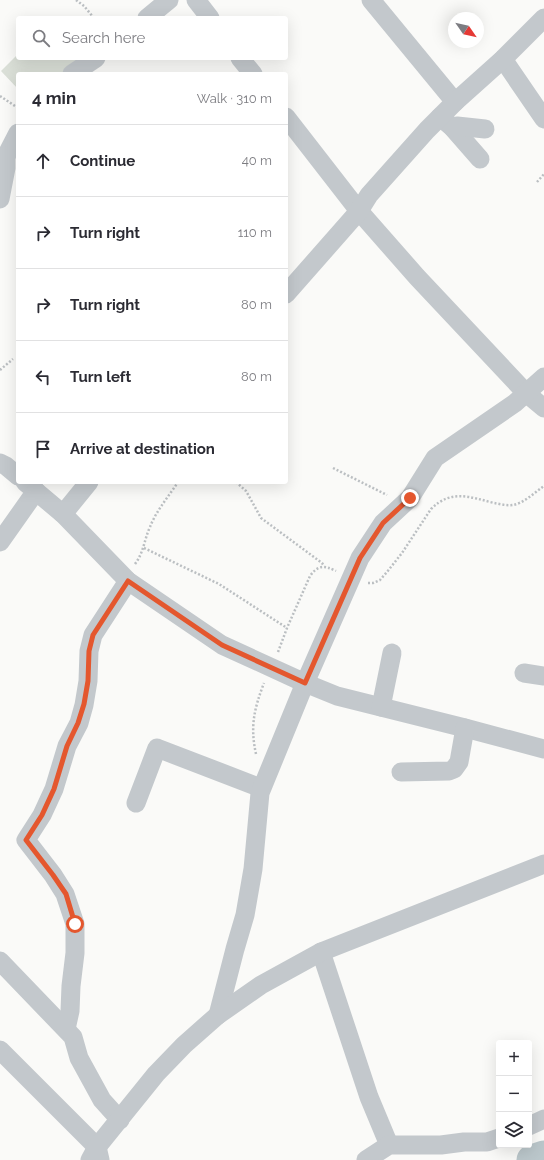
<!DOCTYPE html>
<meta charset="utf-8">
<style>
:root{--surface:#fff;--page:#f7f7f7;--text:#2b2b33;--muted:#7c7c81;--line:#e1e1e2}
body{margin:0;font-family:Raleway,sans-serif;background:var(--page);color:var(--text)}
.controls{position:absolute;right:12px;bottom:12px;display:grid;overflow:hidden;border-radius:4px;box-shadow:0 4px 16px #0002}
.controls button{width:36px;height:36px;display:grid;place-items:center;padding:0;border:0;border-bottom:1px solid var(--line);background:var(--surface);color:var(--text);font:20px sans-serif}
.compass{position:absolute;left:448px;top:12px;width:36px;height:36px;border-radius:50%;background:var(--surface);box-shadow:0 4px 16px #0002;rotate:124deg}
.stop{position:absolute;width:12px;height:12px;margin:-9px;border:3px solid #e4572e;border-radius:50%;background:#fff}
.stop.end{background:#e4572e;border-color:#fff;box-shadow:0 1px 4px #0008}
.list{margin:0;padding:0;list-style:none}
h2{display:flex;justify-content:space-between;align-items:center;height:52px;margin:0;padding:0 16px;font-size:17px}
h2 small{font-size:13px;font-weight:400;color:var(--muted)}
.list li{display:grid;grid-template-columns:26px 1fr auto;gap:12px;align-items:center;box-sizing:border-box;height:72px;padding:0 16px;border-top:1px solid var(--line)}
.list b{display:block;font-size:15px;white-space:nowrap}
.list em{font-size:13px;font-style:normal;color:var(--muted)}
.icon{flex:none;width:22px;height:22px;fill:none;stroke:currentColor;stroke-width:2;stroke-linecap:round;stroke-linejoin:round}
.map{position:relative;flex:none;width:544px;height:1160px;overflow:hidden}
.search{position:absolute;background:var(--surface);box-shadow:0 4px 16px #0002;left:16px;top:16px;width:272px;height:44px;display:flex;align-items:center;gap:10px;box-sizing:border-box;padding:0 14px;border-radius:4px;color:var(--muted);font-size:15px}
.panel{position:absolute;background:var(--surface);box-shadow:0 4px 16px #0002;left:16px;top:72px;width:272px;height:412px;border-radius:4px}
.map>svg:first-child{display:block}
</style>
<div class="map">
<svg width="544" height="1160" viewBox="0 0 544 1160">
<rect width="100%" height="100%" fill="#fafaf8"/>
<!-- park -->
<path fill="#dadfd7" d="M18,54V58H83L60,74H18V89L1,71Z"/>
<g fill="none" stroke-linecap="round" stroke-linejoin="round">
<!-- river -->
<path stroke="#bbc7cb" stroke-width="31" d="M532,1160L544,1156"/>
<!-- path -->
<g stroke="#bbbfc2" stroke-width="2.5" stroke-dasharray="2 2" stroke-linecap="butt">
<path d="M76,0L84,6L94,18"/>
<path d="M0,96L18,108"/>
<path d="M537,182L544,174"/>
<path d="M0,370L13,359"/>
<path d="M333,468L387,495"/>
<path d="M236,482L246,491L261,518L322,563L324,566"/>
<path d="M144,548L219,584L287,628"/>
<path d="M135,564C144,552 144,540 150,527C156,511 169,496 178,482"/>
<path d="M368,583H373L380,580L387,572L402,553L431,509C451,489 470,497 494,503C500,504 507,506 513,505C524,503 534,493 544,486"/>
<path d="M278,652L287,628L310,576C318,565 324,565 336,571"/>
<path d="M256,754C250,727 254,709 264,683"/>
</g>
<!-- minor -->
<g stroke="#c3c8cc" stroke-width="19">
<path d="M196,0L210,18"/>
<path d="M371,0L455,102"/>
<path d="M147,18L169,0"/>
<path d="M240,58L253,74"/>
<path d="M503,59L544,119"/>
<path d="M72,74L96,58"/>
<path d="M286,117L359,211L417,277L526,393L544,408"/>
<path d="M440,117L452,127L480,159"/>
<path d="M452,127L457,126L485,129"/>
<path d="M0,159L6,156L18,133"/>
<path d="M0,199L6,168V156"/>
<path d="M286,294L359,211L369,195L427,130L455,102L503,59L544,18"/>
<path d="M0,463L6,466L18,476"/>
<path d="M25,482L63,514L128,581L222,645L305,683L337,696L465,728L544,749"/>
<path d="M63,514L89,482"/>
<path d="M0,542L36,491"/>
<path d="M524,673L544,676"/>
<path d="M381,707L392,653"/>
<path d="M401,772L449,771L454,769L459,762L465,728"/>
<path d="M136,803L157,748L261,788"/>
<path d="M321,952L369,1097L389,1145"/>
<path d="M0,961L73,1037L79,1058L102,1100L120,1120"/>
<path d="M218,1015L235,949L245,915L253,869L260,793L305,683L360,558L383,523L410,498L435,458L515,403L544,377"/>
<path d="M66,1029L70,1011L71,986L75,953V924L65,894L53,875L26,840L42,815L54,789L67,746L79,723L84,705L88,681L89,651L93,635L128,581"/>
<path d="M0,1050L97,1147L100,1160"/>
<path d="M529,1126L544,1119"/>
<path d="M90,1160L97,1147L156,1074L184,1045L218,1015L261,985L321,952L544,864"/>
<path d="M366,1160L389,1145H441L464,1142H487L499,1138"/>
</g>
</g>
<g fill="none" stroke-linecap="round" stroke-linejoin="round">
<!-- route -->
<path stroke="#e4572e" stroke-width="5" d="M75,924L66,894L53,875L26,840L42,815L54,789L67,746L78,723L84,704L88,681L89,651L93,635L128,581L222,645L305,683L360,558L383,523L410,498"/>
</g>
</svg>
<div class="controls">
<button>+</button>
<button>−</button>
<button><svg class="icon" aria-label="layers" viewBox="0 0 24 24"><path d="M12 4l9 5-9 5-9-5zM3 14l9 5 9-5"/></svg></button>
</div>
<svg class="compass" viewBox="-18 -18 36 36"><path d="M0-13l5 13h-10z" fill="#e53935"/><path d="M0 13l5-13h-10z" fill="#7c7c81"/></svg>
<div class="stop" style="left:75px;top:924px"></div>
<div class="stop end" style="left:410px;top:498px"></div>
<div class="search"><svg class="icon" aria-label="search" viewBox="0 0 24 24"><circle cx="10" cy="10" r="6"/><path d="M15 15l6 6"/></svg>Search here</div>
<section class="panel">
<h2>4 min<small>Walk · 310 m</small></h2>
<ul class="list">
<li><svg class="icon" aria-label="ahead" viewBox="0 0 24 24"><path d="M12 20V5M6 11l6-6 6 6"/></svg><div><b>Continue</b></div><em>40 m</em></li>
<li><svg class="icon" aria-label="right" viewBox="0 0 24 24"><path d="M7 20v-9h11M14 6l5 5-5 5"/></svg><div><b>Turn right</b></div><em>110 m</em></li>
<li><svg class="icon" aria-label="right" viewBox="0 0 24 24"><path d="M7 20v-9h11M14 6l5 5-5 5"/></svg><div><b>Turn right</b></div><em>80 m</em></li>
<li><svg class="icon" aria-label="left" viewBox="0 0 24 24"><path d="M17 20v-9H6M10 6l-5 5 5 5"/></svg><div><b>Turn left</b></div><em>80 m</em></li>
<li><svg class="icon" aria-label="arrive" viewBox="0 0 24 24"><path d="M6 21V4h12l-3 4 3 4H6"/></svg><div><b>Arrive at destination</b></div></li>
</ul>
</section>
</div>
